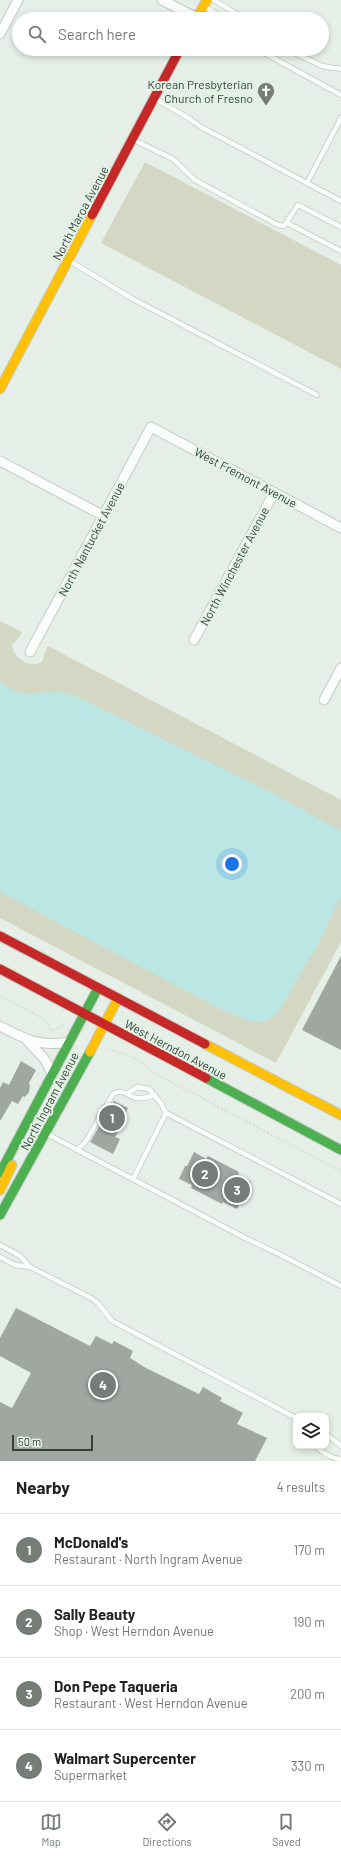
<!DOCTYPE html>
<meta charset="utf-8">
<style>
:root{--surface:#fff;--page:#f6f6f6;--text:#222;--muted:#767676;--line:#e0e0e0;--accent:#757d76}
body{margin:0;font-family:Barlow,sans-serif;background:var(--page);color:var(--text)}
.controls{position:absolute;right:12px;bottom:12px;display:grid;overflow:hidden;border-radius:8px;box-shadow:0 2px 6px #0003}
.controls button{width:36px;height:36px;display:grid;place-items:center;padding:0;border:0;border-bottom:1px solid var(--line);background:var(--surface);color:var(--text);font:20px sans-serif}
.scale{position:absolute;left:12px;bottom:10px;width:81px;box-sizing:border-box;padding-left:4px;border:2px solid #383f39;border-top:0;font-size:11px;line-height:14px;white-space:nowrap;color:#383f39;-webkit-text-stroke:3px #e1f3e4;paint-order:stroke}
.you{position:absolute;left:232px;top:864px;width:14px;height:14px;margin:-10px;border:3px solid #fff;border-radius:50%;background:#1a73e8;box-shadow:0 0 0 6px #1a73e833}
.badge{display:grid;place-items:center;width:26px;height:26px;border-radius:50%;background:var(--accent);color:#fff;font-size:13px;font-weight:700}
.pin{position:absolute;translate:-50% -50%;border:2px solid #fff;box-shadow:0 1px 4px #0006}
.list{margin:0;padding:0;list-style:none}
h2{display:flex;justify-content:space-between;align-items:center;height:52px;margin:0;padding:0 16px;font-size:17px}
h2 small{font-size:13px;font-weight:400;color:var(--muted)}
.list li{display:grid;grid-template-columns:26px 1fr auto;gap:12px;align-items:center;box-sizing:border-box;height:72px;padding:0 16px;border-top:1px solid var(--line)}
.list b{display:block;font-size:15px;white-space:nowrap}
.list p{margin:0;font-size:13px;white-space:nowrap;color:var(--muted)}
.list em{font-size:13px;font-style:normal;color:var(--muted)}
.icon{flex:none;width:22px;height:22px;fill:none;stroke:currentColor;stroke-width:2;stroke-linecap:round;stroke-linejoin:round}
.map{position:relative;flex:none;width:341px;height:1461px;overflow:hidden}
.search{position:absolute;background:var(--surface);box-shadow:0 2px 6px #0003;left:12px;right:12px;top:12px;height:44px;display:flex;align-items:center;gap:10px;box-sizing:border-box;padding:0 14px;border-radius:22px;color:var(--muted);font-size:15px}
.sheet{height:340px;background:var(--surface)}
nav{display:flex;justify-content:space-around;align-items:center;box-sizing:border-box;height:56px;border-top:1px solid var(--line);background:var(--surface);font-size:11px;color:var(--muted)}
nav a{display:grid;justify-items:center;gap:2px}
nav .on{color:var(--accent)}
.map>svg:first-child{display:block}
</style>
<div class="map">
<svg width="341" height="1461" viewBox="0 0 341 1461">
<rect width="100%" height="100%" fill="#e5efe7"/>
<!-- green -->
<g fill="#d3d7c3">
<path d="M145,162L341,265V369L101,243Z"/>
<path d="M0,621L22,632L17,640L12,644C12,658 32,670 43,661L44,654L48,646L341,800V942L276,1063L0,918Z"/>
</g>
<!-- water -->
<path fill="#bbe6e3" d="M0,682C26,700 33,691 60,692C66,693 73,696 78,697L272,793L341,831V896L319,942L279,1011L267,1021L254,1022L224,1011L0,892Z"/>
<!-- building -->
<g fill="#a0a6a0">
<path d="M341,956V1050L302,1030Z"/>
<path d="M21,1061L36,1070L29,1083L30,1086L29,1092L25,1097L23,1096L18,1104L12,1101L0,1121V1088L3,1082L9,1085Z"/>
<path d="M114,1101L128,1108L117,1129L119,1130L115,1137L120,1139L113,1154L90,1142Z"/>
<path d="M194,1152L206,1159L208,1156L239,1172L238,1174L251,1182L237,1209L223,1202L222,1204L191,1188L192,1185L179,1179L185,1166H187Z"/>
<path d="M16,1308L90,1346L96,1336L112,1344L114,1341L133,1351L130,1358L146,1368L199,1394L203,1387L222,1398L220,1401L243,1413L237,1424L267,1438L255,1461H0V1402L12,1408L31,1373L0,1356V1338Z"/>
</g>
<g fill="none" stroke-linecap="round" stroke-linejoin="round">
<defs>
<g id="lane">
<path d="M214,0L245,19"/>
<path d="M205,7L226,19"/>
<path d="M257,49L341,95"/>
<path d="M286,49L322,66L341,69"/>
<path d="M156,99L190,119L201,127L341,201"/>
<path d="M134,140L173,159L195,180L278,225L284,226L298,205L341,227"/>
<path d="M307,183L341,118"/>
<path d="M287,223L341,251"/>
<path d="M70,261L131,298L317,395"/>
<path d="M128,1093L138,1087L149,1089L162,1105L166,1113L341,1204"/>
<path d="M47,1134L247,1239L279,1254L341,1286"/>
<path d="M77,1150L86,1141L113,1094C126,1088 126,1096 136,1098C143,1099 149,1097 155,1095"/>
<path d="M133,1179L166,1113"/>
<path d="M0,1245L20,1256L30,1267L15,1265L0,1257"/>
<path d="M30,1267L91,1298L98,1303L112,1321L296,1418"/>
<path d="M326,1434L341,1446"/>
<path d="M316,1446C322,1452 332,1459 341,1459"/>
</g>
<g id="street">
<path d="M162,0L197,18"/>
<path d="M0,34L18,0"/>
<path d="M0,461L104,516"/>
<path d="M194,640L274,493"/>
<path d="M30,652L151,427L341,528"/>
<path d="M324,700L341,668"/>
<path d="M0,1026C26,1040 40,1047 70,1042"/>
<path d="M27,1040C39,1056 45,1053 52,1076"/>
</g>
<g id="fast">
<path d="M206,1078L341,1150"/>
<path d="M0,1173L98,988"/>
<path d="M0,1215L90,1052"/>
</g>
<g id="slow">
<path d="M196,19L207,0"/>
<path d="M0,389L92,215"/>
<path d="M205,1044L341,1115"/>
<path d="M90,1052L118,998"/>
<path d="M0,1190L12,1165"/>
</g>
<g id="jam">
<path d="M92,215L180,49"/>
<path d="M0,936L205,1044"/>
<path d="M0,969L206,1078"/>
</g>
</defs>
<!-- lane casing -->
<use href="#lane" stroke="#c3cbc4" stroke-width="6"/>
<!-- street casing -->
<use href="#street" stroke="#c3cbc4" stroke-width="11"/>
<!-- fast casing -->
<use href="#fast" stroke="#c3cbc4" stroke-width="11"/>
<!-- slow casing -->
<use href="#slow" stroke="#c3cbc4" stroke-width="11"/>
<!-- jam casing -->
<use href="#jam" stroke="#c3cbc4" stroke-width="11"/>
<!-- path -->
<g stroke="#dbdddb" stroke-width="2" stroke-dasharray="2 2" stroke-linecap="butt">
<path d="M0,996L42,1018L47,1023L53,1034"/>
<path d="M52,1030L64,1025"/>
<path d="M108,1050C125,1052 143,1061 154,1073L341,1171"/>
</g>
<!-- lane -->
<use href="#lane" stroke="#fbfdfb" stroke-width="4.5"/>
<!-- street -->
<use href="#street" stroke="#fbfdfb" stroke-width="9"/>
<!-- fast -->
<use href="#fast" stroke="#4caf50" stroke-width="9"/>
<!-- slow -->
<use href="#slow" stroke="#ffc107" stroke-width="9"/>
<!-- jam -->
<use href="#jam" stroke="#c62828" stroke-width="9"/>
</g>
<!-- icons -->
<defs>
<symbol id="church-pin" viewBox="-11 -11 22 30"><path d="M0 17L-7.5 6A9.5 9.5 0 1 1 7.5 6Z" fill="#757d76" stroke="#e1f3e4"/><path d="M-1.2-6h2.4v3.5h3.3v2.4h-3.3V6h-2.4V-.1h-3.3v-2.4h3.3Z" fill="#fff"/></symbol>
</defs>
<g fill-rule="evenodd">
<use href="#church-pin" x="256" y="81" width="20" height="27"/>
</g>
<g text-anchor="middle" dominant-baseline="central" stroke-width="4" stroke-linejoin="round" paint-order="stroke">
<!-- poi labels -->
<g font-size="12" fill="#383f39" stroke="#e1f3e4" text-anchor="end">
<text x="253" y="84">Korean Presbyterian<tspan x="253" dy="14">Church of Fresno</tspan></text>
</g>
<!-- street labels -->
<g font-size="12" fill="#383f39" stroke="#e1f3e4">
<text transform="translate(80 213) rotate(-62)">North Maroa Avenue</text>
<text transform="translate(246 477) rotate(28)">West Fremont Avenue</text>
<text transform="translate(91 539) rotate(-62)">North Nantucket Avenue</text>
<text transform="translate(234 566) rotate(-62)">North Winchester Avenue</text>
<text transform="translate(176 1049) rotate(28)">West Herndon Avenue</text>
<text transform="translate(49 1101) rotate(-62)">North Ingram Avenue</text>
</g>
</g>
</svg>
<div class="controls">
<button><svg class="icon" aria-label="layers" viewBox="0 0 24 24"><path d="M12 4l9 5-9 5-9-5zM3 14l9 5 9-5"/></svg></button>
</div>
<div class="scale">50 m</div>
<div class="you"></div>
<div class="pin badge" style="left:112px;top:1118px">1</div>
<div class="pin badge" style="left:205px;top:1174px">2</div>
<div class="pin badge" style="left:237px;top:1190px">3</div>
<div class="pin badge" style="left:103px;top:1385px">4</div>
<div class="search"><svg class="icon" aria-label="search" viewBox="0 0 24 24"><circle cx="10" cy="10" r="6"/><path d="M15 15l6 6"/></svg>Search here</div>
</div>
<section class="sheet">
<h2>Nearby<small>4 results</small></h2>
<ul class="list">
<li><span class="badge">1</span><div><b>McDonald's</b><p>Restaurant · North Ingram Avenue</p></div><em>170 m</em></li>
<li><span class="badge">2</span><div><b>Sally Beauty</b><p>Shop · West Herndon Avenue</p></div><em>190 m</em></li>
<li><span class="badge">3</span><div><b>Don Pepe Taqueria</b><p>Restaurant · West Herndon Avenue</p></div><em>200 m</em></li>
<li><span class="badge">4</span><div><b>Walmart Supercenter</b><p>Supermarket</p></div><em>330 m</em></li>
</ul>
</section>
<nav>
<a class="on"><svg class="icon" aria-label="map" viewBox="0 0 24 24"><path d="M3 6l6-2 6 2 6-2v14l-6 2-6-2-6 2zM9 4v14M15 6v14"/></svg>Map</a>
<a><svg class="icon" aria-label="directions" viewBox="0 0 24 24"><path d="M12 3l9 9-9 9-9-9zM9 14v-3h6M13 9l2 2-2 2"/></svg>Directions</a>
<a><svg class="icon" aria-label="saved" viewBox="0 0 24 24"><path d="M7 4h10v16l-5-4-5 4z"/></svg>Saved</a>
</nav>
